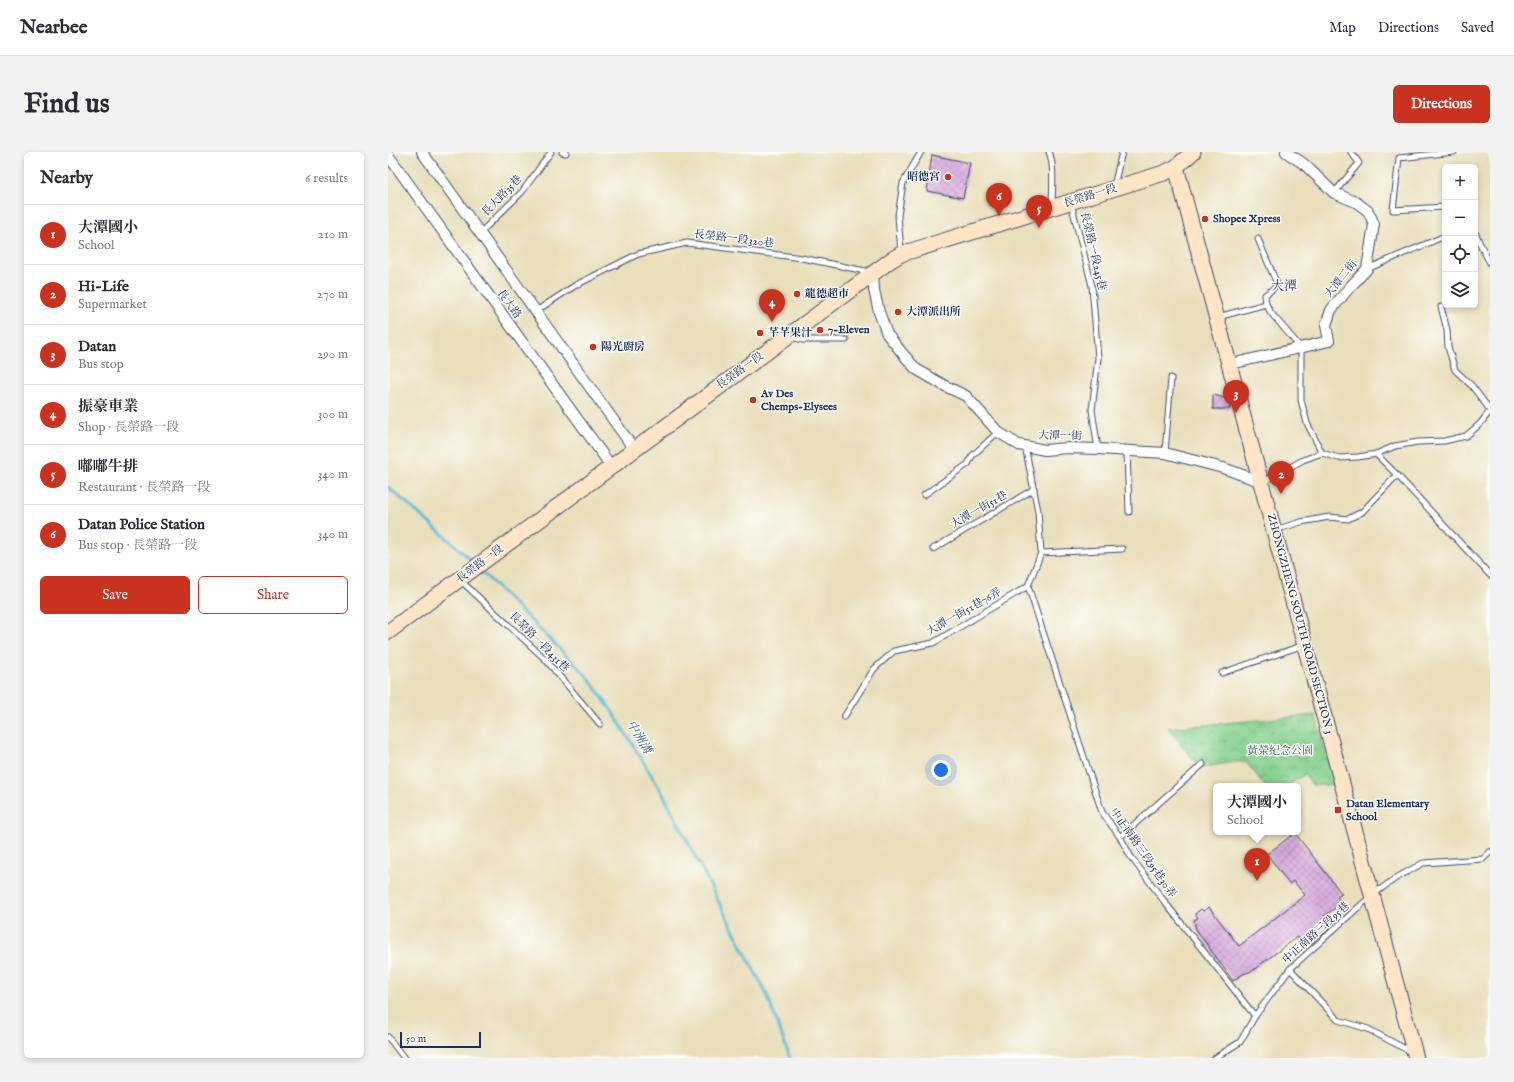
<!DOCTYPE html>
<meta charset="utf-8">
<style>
:root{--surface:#fff;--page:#f2f2f3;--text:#2b2b33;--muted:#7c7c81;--line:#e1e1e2;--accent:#c8321e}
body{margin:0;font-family:"IM FELL English","Noto Serif TC",serif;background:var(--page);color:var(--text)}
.controls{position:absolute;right:12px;top:12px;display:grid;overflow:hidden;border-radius:6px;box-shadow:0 2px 6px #0003}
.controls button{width:36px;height:36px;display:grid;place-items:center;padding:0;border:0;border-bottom:1px solid var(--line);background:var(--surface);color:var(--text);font:20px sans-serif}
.scale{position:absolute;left:12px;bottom:10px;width:81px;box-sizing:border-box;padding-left:4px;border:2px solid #1b2f5e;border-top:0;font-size:11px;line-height:14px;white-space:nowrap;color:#1b2f5e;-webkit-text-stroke:3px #fdfcf7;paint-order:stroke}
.you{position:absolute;left:553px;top:618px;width:14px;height:14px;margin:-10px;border:3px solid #fff;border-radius:50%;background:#1a73e8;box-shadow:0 0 0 6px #1a73e833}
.badge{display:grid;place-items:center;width:26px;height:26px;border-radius:50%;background:var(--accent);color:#fff;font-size:13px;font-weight:700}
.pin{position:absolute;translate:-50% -33px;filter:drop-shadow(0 1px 2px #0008)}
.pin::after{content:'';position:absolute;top:21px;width:14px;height:12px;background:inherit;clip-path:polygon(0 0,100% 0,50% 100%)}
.popup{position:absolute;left:825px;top:631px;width:88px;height:52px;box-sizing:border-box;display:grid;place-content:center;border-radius:6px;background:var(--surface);filter:drop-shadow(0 1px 3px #0005);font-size:13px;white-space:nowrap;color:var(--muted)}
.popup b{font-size:15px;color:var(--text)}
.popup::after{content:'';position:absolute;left:50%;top:100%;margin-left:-8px;border:8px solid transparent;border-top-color:var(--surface)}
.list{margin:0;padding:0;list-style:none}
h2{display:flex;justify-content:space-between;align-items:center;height:52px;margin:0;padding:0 16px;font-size:17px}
h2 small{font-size:13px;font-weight:400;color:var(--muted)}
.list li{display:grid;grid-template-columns:26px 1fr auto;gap:12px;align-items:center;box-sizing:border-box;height:60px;padding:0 16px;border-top:1px solid var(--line)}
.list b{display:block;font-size:15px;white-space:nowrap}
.list p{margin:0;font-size:13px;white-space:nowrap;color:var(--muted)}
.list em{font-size:13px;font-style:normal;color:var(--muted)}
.actions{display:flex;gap:8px;padding:12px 16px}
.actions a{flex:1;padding:9px 0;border:1px solid var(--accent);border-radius:6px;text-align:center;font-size:14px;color:var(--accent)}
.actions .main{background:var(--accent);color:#fff}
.icon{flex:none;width:22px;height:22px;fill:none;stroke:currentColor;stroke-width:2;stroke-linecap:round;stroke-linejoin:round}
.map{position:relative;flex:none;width:1102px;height:906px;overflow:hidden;border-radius:6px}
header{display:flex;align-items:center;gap:24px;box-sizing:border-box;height:56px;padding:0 20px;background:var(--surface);border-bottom:1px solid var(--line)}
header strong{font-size:19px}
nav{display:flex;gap:22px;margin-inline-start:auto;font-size:14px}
.intro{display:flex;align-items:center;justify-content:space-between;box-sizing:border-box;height:96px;padding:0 24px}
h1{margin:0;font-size:28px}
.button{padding:10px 18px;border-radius:6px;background:var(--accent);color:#fff;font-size:14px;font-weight:700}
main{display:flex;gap:24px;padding:0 24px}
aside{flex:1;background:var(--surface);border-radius:6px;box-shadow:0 2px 6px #0003}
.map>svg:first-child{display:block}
</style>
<header>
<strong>Nearbee</strong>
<nav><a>Map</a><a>Directions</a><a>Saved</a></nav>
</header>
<div class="intro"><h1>Find us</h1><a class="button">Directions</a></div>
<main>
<aside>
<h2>Nearby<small>6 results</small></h2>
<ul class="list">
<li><span class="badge">1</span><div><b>大潭國小</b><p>School</p></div><em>210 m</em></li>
<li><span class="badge">2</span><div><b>Hi-Life</b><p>Supermarket</p></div><em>270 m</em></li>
<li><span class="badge">3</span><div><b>Datan</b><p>Bus stop</p></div><em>290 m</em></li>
<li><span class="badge">4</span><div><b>振豪車業</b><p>Shop · 長榮路一段</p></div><em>300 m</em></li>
<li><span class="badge">5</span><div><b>嘟嘟牛排</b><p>Restaurant · 長榮路一段</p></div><em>340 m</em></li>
<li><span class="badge">6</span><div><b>Datan Police Station</b><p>Bus stop · 長榮路一段</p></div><em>340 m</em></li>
</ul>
<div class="actions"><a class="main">Save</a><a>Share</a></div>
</aside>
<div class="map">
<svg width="1102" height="906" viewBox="0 0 1102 906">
<defs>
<pattern id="park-crowns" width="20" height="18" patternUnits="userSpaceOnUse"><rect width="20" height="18" fill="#85d08e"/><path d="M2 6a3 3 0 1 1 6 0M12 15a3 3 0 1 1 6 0" fill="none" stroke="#6ca977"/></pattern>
<pattern id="building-cross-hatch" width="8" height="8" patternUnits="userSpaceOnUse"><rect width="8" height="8" fill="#d7a8dd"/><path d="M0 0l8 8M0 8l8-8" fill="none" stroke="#ae89b6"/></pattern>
</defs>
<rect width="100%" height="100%" fill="#fdfcf7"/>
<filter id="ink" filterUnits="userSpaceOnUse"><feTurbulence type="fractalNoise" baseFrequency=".025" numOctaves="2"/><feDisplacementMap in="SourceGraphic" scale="8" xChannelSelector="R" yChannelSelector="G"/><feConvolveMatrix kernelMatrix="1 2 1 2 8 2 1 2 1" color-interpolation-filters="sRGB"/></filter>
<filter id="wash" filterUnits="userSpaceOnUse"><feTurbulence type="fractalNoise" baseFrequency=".012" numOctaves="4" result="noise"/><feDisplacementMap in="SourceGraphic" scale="16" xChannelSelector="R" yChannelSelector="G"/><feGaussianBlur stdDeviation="0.9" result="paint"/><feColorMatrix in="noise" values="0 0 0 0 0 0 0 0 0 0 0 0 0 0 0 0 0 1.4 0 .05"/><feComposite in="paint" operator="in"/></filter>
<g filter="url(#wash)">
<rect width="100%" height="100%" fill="#e9dfbb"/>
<!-- park -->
<path fill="url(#park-crowns)" stroke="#508076" d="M927,563L947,633H924L917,622L899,634H877L858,610H845L812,616L780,576Z"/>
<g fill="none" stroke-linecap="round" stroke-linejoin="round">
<!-- stream -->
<g stroke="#56b8d5" stroke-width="3">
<path d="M0,335L68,394L86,411"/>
<path d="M92,418L198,523L224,559L275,642L379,843L402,906"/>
</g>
</g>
<g id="blocks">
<!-- building -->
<g fill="url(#building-cross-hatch)">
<path d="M544,3L582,11L575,46L539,39Z"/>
<path d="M825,243L841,247L842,257H825Z"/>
<path d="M907,681L954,742L949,745L954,751L936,764L938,767L935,769L941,777L922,793L914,791L909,785L864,819L855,822L845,829L808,777L806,768L810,766L807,762L813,757L815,759L821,755L851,794L917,743L905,729L901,732L879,702Z"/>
</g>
</g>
</g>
<g filter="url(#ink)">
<use href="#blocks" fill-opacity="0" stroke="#3a496c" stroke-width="1"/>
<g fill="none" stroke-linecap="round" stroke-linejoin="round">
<defs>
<g id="lane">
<path d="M174,0L178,1V0"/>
<path d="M661,0C667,14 664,39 664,55"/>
<path d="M726,34L734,0"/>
<path d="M946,41L971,11L963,0"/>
<path d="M683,51L704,134L710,206L704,258L710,297"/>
<path d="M1057,55L1005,58L1011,6L1066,0"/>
<path d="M92,81L134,40L163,0"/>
<path d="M1087,82H1088L1091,90L1102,111"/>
<path d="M870,87L889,132L886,136L877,143L878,152L883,161L913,196V248L919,271L934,301"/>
<path d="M513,100L510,64L515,31L533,0"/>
<path d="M979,117L1057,84"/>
<path d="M1053,155L1059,178L1060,195L1067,218L1084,234L1102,258"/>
<path d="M148,159L188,133L250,102L299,91L414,106L482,120"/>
<path d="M830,165L878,152"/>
<path d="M403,185L415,188H458"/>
<path d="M637,294L650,359L653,401L640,434"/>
<path d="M739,299L741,360"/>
<path d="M777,301L783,226"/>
<path d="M988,302L1009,323"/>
<path d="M875,330L915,308L934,301L951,306L970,305L988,302L1007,294L1030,290L1056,289L1078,284L1092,272L1102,259"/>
<path d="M536,343L580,312L584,304L610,280"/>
<path d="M887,378L913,370L941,365L960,367L974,360L1009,323L1102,423"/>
<path d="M545,397L646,337"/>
<path d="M653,401L734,397"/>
<path d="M72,428L157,507L212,572"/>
<path d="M640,434L714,660L732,685L743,705L779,753L867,864"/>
<path d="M834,521L916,493"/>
<path d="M456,565L486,517L506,499L545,491L640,434"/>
<path d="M732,685L815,612"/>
<path d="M902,817L950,868L980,877L1023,900"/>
<path d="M0,885L16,906"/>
<path d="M827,906L852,890L867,864L902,817L983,744L1008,726L1035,711L1095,707L1102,700"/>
</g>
<g id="street">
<path d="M34,0L246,297"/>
<path d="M0,3L223,314"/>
<path d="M485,121L486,138L491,160L499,182L515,202L528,217L557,234L578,244L610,280L631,293L657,298L679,296L710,297L777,301L835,316L874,330"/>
<path d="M843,212L941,189L938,173L943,158L961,136L979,117L986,72L980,59L968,50L946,41L916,12L898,0"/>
</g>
<g id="secondary">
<path d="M788,15C870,311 946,610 1028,906"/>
<path d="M0,480L503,108L513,102L776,21L788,15L805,0"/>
</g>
</defs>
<!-- lane casing -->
<use href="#lane" stroke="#3a496c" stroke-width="7"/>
<!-- street casing -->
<use href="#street" stroke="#3a496c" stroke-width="12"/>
<!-- secondary casing -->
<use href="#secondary" stroke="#3a496c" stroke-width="17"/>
<!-- lane -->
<use href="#lane" stroke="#fff" stroke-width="5"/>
<!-- street -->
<use href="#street" stroke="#fff" stroke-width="10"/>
<!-- secondary -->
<use href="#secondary" stroke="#ffe4c6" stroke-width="15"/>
</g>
</g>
<!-- markers -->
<g fill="#c8321e" stroke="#fdfcf7" stroke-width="1.5">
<circle cx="560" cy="25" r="4"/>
<circle cx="817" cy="67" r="4"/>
<circle cx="409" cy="142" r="4"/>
<circle cx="510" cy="160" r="4"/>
<circle cx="432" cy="178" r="4"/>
<circle cx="372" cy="181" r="4"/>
<circle cx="205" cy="195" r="4"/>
<circle cx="365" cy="248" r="4"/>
<rect x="946" y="654" width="8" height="8" rx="2"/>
</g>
<g text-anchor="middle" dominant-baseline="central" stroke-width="3" stroke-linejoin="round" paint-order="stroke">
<!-- poi labels -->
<g font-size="11" font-weight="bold" fill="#1b2f5e" stroke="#fdfcf7" text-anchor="start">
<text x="552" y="25" text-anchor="end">昭德宮</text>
<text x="825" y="67">Shopee Xpress</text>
<text x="417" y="142">龍德超市</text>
<text x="518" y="160">大潭派出所</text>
<text x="440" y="178">7-Eleven</text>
<text x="380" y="181">芊芊果汁</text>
<text x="213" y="195">陽光廚房</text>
<text x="373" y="242">Av Des<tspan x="373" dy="13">Chemps-Elysees</tspan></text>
<text x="958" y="652">Datan Elementary<tspan x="958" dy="13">School</tspan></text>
</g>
<!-- street labels -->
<g font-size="11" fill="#1b2f5e" stroke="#fdfcf7">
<text transform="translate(114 44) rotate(-46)">長大路35巷</text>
<text transform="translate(702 44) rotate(-17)">長榮路一段</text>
<text transform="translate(346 87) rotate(7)">長榮路一段320巷</text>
<text transform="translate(705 99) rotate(77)">長榮路一段245巷</text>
<text transform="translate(953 127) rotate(-51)">大潭二街</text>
<text transform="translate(121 152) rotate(54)">長大路</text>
<text transform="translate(352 219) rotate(-36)">長榮路一段</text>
<text transform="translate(672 284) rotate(1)">大潭一街</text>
<text transform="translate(591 358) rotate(-30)">大潭一街51巷</text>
<text transform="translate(92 412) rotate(-37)">長榮路一段</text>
<text transform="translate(576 460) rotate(-30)">大潭一街51巷76弄</text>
<text transform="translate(912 472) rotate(75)">ZHONGZHENG SOUTH ROAD SECTION 3</text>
<text transform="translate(151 490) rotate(45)">長榮路一段431巷</text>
<text transform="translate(755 701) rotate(55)">中正南路三段95巷30弄</text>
<text transform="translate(928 781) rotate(-42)">中正南路三段95巷</text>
</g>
<!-- park labels -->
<g font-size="11" fill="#3b5f6c" stroke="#fdfcf7">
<text x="892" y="599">黃榮紀念公園</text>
</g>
<!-- water labels -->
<g font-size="12" font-style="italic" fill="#305f88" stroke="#fdfcf7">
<text transform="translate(251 585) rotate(59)">中洲溝</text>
</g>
<!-- quarter labels -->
<g font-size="13" fill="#1b2f5e" stroke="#fdfcf7">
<text x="896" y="134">大潭</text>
</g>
</g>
</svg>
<div class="controls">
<button>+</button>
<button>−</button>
<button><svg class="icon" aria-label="locate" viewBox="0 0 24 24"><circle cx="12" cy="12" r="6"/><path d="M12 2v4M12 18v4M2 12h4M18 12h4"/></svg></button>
<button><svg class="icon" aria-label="layers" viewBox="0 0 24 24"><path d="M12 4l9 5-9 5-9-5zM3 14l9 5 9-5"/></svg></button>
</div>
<div class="scale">50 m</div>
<div class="you"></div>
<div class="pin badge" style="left:869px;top:729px">1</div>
<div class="popup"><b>大潭國小</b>School</div>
<div class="pin badge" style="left:893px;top:342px">2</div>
<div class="pin badge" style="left:848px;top:261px">3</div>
<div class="pin badge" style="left:384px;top:170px">4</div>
<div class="pin badge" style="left:651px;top:76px">5</div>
<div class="pin badge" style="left:611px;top:64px">6</div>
</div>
</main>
